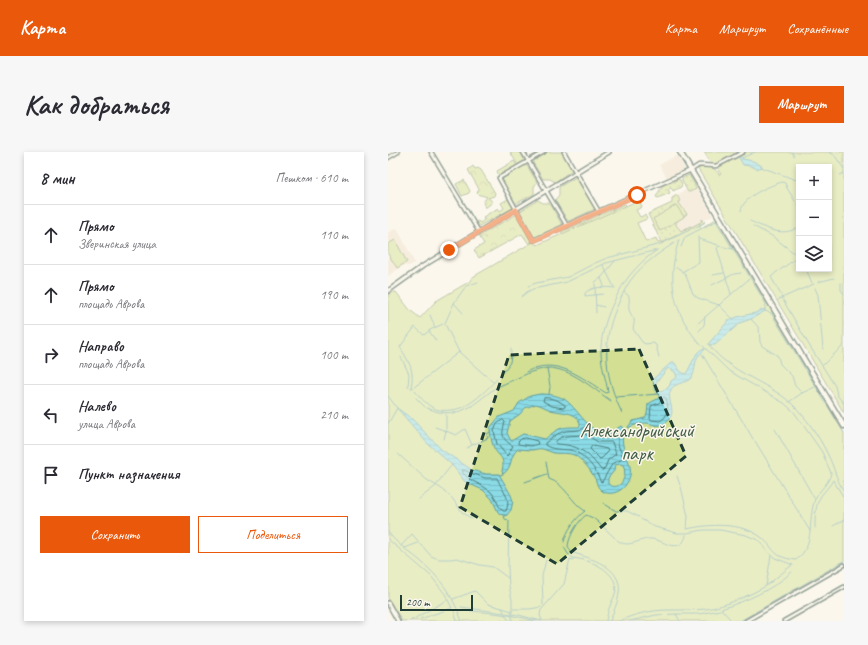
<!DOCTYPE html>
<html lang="ru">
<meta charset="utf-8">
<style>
:root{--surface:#fff;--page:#f7f7f7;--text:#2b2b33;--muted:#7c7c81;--line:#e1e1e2;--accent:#ea580c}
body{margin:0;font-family:Caveat,sans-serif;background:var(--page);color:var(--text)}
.controls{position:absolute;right:12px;top:12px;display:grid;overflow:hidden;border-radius:0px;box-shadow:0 2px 6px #0003}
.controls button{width:36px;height:36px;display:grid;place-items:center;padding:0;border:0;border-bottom:1px solid var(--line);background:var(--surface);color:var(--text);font:20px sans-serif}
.scale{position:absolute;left:12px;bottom:10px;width:73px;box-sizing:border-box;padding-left:4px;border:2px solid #1f3d34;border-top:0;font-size:11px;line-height:14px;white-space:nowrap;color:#1f3d34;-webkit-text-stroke:3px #fbf7ec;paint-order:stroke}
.stop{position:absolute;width:12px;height:12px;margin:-9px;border:3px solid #ea580c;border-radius:50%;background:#fff}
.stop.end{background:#ea580c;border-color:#fff;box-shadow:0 1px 4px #0008}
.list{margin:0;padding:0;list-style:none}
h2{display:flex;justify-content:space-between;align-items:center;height:52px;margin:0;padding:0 16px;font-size:17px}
h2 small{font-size:13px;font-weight:400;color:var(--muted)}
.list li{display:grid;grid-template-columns:26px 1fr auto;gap:12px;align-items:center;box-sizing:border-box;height:60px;padding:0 16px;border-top:1px solid var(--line)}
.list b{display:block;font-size:15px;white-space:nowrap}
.list p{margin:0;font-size:13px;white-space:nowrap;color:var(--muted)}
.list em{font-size:13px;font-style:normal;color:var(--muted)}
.actions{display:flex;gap:8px;padding:12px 16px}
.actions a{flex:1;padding:9px 0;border:1px solid var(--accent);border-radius:0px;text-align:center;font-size:14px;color:var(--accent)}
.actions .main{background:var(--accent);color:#fff}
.icon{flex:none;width:22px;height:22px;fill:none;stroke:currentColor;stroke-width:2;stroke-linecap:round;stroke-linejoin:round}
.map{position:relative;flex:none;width:456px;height:469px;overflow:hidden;border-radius:0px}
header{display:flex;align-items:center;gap:24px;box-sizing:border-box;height:56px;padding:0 20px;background:var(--accent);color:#fff}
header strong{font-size:19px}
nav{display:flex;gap:22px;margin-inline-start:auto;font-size:14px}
.intro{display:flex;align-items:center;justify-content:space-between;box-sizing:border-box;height:96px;padding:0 24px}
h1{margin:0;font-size:28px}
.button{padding:10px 18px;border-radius:0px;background:var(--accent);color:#fff;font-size:14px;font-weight:700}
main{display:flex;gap:24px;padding:0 24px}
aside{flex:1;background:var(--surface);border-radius:0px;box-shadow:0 2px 6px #0003}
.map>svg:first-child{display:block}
</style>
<header>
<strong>Карта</strong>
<nav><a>Карта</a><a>Маршрут</a><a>Сохранённые</a></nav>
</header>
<div class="intro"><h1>Как добраться</h1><a class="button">Маршрут</a></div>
<main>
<aside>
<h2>8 мин<small>Пешком · 610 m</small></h2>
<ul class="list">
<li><svg class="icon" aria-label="ahead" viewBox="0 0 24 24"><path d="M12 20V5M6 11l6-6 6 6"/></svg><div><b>Прямо</b><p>Зверинская улица</p></div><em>110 m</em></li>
<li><svg class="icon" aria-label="ahead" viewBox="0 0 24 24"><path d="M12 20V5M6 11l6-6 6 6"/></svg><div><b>Прямо</b><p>площадь Аврова</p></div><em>190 m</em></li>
<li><svg class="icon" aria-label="right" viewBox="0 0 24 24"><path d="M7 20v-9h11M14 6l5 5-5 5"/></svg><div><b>Направо</b><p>площадь Аврова</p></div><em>100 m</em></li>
<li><svg class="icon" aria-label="left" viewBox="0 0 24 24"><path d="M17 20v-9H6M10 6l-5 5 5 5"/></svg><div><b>Налево</b><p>улица Аврова</p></div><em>210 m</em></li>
<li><svg class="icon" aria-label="arrive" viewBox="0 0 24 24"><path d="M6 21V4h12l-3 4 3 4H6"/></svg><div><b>Пункт назначения</b></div></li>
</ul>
<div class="actions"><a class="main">Сохранить</a><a>Поделиться</a></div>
</aside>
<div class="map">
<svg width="456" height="469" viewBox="0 0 456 469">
<defs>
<pattern id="grass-dots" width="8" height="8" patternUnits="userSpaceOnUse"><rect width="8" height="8" fill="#d3e093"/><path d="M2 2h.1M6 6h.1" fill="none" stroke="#b5c17f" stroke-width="1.8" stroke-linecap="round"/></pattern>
<pattern id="forest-crowns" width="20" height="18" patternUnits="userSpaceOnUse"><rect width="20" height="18" fill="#d3e093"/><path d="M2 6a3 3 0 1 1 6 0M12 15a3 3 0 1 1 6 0" fill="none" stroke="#b5c17f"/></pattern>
<pattern id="water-rules" width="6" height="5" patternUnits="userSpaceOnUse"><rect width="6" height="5" fill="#8bdbe6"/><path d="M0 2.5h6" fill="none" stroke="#78bdc6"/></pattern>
</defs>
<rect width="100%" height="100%" fill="#fbf7ec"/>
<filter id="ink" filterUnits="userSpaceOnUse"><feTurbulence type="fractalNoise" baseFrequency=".025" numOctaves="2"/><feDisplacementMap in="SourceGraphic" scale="8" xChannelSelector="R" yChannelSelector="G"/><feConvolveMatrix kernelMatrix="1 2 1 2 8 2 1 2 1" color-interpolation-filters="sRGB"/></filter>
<g filter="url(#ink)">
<!-- built -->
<g fill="#efe1cd">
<path d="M287,4L290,5L297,17L296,19L279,26L271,13Z"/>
<path d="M303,26L325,64L274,91L260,62L284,51V46L299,37Z"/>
<path d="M9,76L27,111L21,114H15L0,124V80Z"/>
</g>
<!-- grass -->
<g fill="url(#grass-dots)" stroke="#798e64">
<path d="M301,23L308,35V37L302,40H300L294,29V26Z"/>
<path d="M291,27L294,32L293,35L285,39L283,35L280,37L282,41L270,46L268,45L274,34Z"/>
<path d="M289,43L292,49L291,51L299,62L288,70V73L293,79L302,74L304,75L313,70L314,67L317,70L274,92L260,62L284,51V46Z"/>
</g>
<!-- forest -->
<g fill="url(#forest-crowns)" stroke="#798e64">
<path d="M126,9L129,14L111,24L109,19Z"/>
<path d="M85,14L87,17L90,16L93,18L107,41L106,44L100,46L105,50L97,56L95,50L99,45L93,43H91L89,41L91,37L80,18Z"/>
<path d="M76,28L82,39L81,41L74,44L68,32Z"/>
<path d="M120,47L125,56L91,74L88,70L90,69L92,71L96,68L95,65L110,56L112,59L116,56L113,51Z"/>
<path d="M237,52L239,55L175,84L173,80Z"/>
<path d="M129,62L145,90L141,92L134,82L91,106L86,98L96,92L91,84Z"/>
</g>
<!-- park -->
<g fill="#d3e093" stroke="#798e64" fill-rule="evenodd">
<path d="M122,0H132L137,9L130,13Z"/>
<path d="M159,0H174L184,18L167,30L162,27H155L145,11V8Z"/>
<path d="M316,0H345L348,2L328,13H324Z"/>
<path d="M358,0H456V261L310,17C318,12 329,16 331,23L333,22L330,18L331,17L330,14L350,5ZM411,15H441V117H411Z"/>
<path d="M138,12L149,30L146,35V42L127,52L114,28L115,26Z"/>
<path d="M188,25L207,57L181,69L179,68L167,48L171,43V35Z"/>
<path d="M150,48L155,51H162L174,73L148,86L146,85L131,60Z"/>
<path d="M251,48L254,55L248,58L252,65L257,63L259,67L249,71L258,90L268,86L269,89L274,91L311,71L313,76L328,67L330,68L456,281V412L354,469H14L0,446V143L5,140H8L22,158L32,166L48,149L84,128L83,126L145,90L149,93Z"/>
<path d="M288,53L296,65L272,79L265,67Z"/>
<path d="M7,88L19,110L9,116L0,102V92Z"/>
</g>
<!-- water -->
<g fill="url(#water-rules)" stroke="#609c9f" fill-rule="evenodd">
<path d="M348,0L355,7L365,9L374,14V15L369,17L363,14L355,13Z"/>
<path d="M377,157V159L363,167L352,171L327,193H321V191L341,168L349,165L367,161Z"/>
<path d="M314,197H317C315,200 313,201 311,203C305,210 309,221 302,227C297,232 285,230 282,240C279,251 291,261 277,271C271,276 265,272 259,271C253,271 245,273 241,276L240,275L245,269L257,266L259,262L260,252L271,246V243L266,235L265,227L284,210H286L293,220L298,222L309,201ZM280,216L287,220L289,225L283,229L281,235L273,239L269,237L267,232Z"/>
<path d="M152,242C160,242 169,243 176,247C188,254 202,282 216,281C222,281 228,277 233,274L237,279C227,297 251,311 239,331C234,340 221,345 213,338C208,334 209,329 206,325C202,317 195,309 188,304C181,300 174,302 166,301C162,300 159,298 155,297C150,296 147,298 143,298C139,298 134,297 130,297C121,304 125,316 115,322L114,319C118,302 108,305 105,293C103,288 102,281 102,276L111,265L126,259L131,251L142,244ZM148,252C153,253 157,256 163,258C173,261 192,259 192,274L191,275C172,275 172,275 157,287L135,282L123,289L119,281L122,269L132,262L137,256ZM233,312L235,313C240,323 233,341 220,332V326L226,319L227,313Z"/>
<path d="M9,256L24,267L54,298L84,318L98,322H111L123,343L125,349L123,358L118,364L112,362L110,360L104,347L95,338L77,330L64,313L39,291Z"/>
</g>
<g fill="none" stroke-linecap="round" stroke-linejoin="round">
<!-- shore -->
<g stroke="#4a7c7b" stroke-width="1">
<path d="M276,245L278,246C281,256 281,264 272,269L263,268L262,266L263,254L271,251Z"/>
<path d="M161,246L169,248L177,253V255L175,256L164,254L155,249L156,246Z"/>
<path d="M115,268L117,270C113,283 114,287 125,294L119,304L109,292L106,279L109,272Z"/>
<path d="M197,275C210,284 212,289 228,281L230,283V293L236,307L225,311C221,317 218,323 214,330L212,329C209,317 194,300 182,298C173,297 164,298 157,293V291C164,287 167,282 174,280C182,277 190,281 197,275Z"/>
<path d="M197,282L210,290H224L228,302L220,308L217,316L215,318H213C200,300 190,293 169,292L167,291C172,280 188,286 197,282Z"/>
<path d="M138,286L149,289L150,292L143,294L130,292V290L133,287Z"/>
<path d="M205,294L219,297L220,300L214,306L212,307L202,297L203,295Z"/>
<path d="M75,318L97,326H109C111,330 112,333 114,336C119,345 122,349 118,359H115C109,354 109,346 103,340C94,332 82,330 75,321Z"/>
</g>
<!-- stream -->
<g stroke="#609c9f" stroke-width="1">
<path d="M404,0L406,4"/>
<path d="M441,0L446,3"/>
<path d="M447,4L456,17"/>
<path d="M354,6L367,0"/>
<path d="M373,15L411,29"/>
<path d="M452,23L456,21"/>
<path d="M409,51L411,55"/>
<path d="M353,59C355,44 381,34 394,30L397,31L399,36L407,49"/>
<path d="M362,69C378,76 394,86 411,75"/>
<path d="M365,74L384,84L406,101"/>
<path d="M311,87L330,93"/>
<path d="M291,88C278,128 285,162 313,193"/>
<path d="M293,95L297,85L328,69L378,152L377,157"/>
<path d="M407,102L411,106"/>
<path d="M215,113L226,135"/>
<path d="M288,116L292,117L298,124L305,142L310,146L331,153L345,167"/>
<path d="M418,117L424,131"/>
<path d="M392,118L410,105"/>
<path d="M390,119L383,125L393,143"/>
<path d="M294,120L311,110L310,84"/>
<path d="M325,123L336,121"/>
<path d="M213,126L216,134"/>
<path d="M430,130L446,126"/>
<path d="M453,131V138L456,142"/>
<path d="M324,133L346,122L353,121"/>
<path d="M140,134L148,131L180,125L207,111L219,106L273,92L316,71"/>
<path d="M427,136L430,143L435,197"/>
<path d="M236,140L241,144C242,149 240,154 241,158C245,168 248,164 245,177L254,190L257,192L265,191L268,193L271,205"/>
<path d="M215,142L197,144V141C204,134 217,135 227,136"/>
<path d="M343,142L329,96L331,94L345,97"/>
<path d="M133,145L139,140L145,137L179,130L218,111L269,98"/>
<path d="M393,145L394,147"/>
<path d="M396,145L426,132"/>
<path d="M390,148L395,145"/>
<path d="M395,148L421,193L447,234L449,243L456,252"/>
<path d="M66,151L78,134L90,130"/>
<path d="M208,153L216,155"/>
<path d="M377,159L383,161L456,281"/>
<path d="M208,161L207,130L213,126L227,109"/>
<path d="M42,163L47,175"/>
<path d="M363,167L371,176L372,190L374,194L390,204L392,212L404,224L407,234L414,241L427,235"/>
<path d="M57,172L71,200L105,230"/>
<path d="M309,172L361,127"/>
<path d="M41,179L48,189"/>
<path d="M311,179L316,173L317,165"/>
<path d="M321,193C342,221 378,229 403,251C418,265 431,284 440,303C446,314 448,328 456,339"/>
<path d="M315,194L341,219L386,245"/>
<path d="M71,200L25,236H23C27,218 21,210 12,195L27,175L36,183L42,178L57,171L66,151L75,161"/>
<path d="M314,202L355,270"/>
<path d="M13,205L21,222L20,235"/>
<path d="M442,206L456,193"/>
<path d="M435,213L440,208"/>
<path d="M138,220C168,203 194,226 218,241L220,240C218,227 213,214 213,200C212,176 227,142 242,123C250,113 259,105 269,98"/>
<path d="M162,234L159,216C183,216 204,236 223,249"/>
<path d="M27,239C33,246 41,256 51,258C58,259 68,258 75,255C88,250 116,222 122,210C123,206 123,202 123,197"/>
<path d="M161,242L162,235"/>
<path d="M258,243L271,242"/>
<path d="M0,244L9,256L0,272"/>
<path d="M227,245L255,243"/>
<path d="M28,246L37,255"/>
<path d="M387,246L396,251L405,259"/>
<path d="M401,250L414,241"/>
<path d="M39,256L50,260L65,261L73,259L84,254L107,236L143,220L159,216"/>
<path d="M234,261C217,226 213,193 228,157C232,148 236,138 242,129C254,112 274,99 291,88"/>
<path d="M58,262V279L68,283L77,277L84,293L100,286L99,282L102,280"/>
<path d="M356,271L365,287"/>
<path d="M47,275L58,279L56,287"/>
<path d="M387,277L426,346"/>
<path d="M367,289L422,379"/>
<path d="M79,296L84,293"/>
<path d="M10,302L39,328L54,337L64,346L74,360L84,367"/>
<path d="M158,310L161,327C177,332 183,350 197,359C188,366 178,379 176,390"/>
<path d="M112,323L115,322"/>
<path d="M55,324L64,313"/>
<path d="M289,324L292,333"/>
<path d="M137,330L159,322"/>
<path d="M293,335L300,364L299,377C321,372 353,370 373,385C388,397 383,405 408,408C428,393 419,368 427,347C431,338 441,332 443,321L434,300L406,260"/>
<path d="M31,347L48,334L54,325"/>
<path d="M215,351L228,359H239L251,365"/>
<path d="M116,364L117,367L120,368"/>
<path d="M253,367L267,375L289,381H299L315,378H332L358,383L372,389L379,399L387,406L405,413"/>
<path d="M121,369L120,416L121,434L124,448V462"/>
<path d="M445,374L456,368"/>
<path d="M427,376C427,365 427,353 433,344C437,338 442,334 445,328L456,346"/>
<path d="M0,380C8,391 19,398 30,407C52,425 64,442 74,469"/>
<path d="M0,387L1,388"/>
<path d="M229,388C241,398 250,386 264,387C273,388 282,396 291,393C296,391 297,387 298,383"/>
<path d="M2,389L43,424L57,442L64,456L32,467"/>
<path d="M13,394L24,382L43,404L51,407H63L69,406L92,413L105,415L120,426"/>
<path d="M176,395L180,402L185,406"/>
<path d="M17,396L30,391"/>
<path d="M383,403L378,434L404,413"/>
<path d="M201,406L183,400L180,394C181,384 190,369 198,363L205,366L210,370L227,386"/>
<path d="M203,407C218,412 234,423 231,441C230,451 225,460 222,469"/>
<path d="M199,409C213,413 232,425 227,442C226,446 223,450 222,454C220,458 219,464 218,469"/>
<path d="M65,447L87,439L100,452L114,456"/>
<path d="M3,453L13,469"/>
<path d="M155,453L154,424L158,408"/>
<path d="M73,455L131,463L153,469"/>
<path d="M125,457H142L153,455"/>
<path d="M70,458C97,460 123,462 148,469"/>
<path d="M66,459L69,469"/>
<path d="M116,460L114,456L124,459"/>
<path d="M117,462L121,469"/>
<path d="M124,464V469"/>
<path d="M22,469L59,448"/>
<path d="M154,469L152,463L153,458L176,432L182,407L185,408L186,406L196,408"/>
<path d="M231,469C247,462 263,458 281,458C293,458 306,458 318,457C338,454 360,444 378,434"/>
<path d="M242,469L268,463L288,462"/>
<path d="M292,469L288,462H311L332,458"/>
<path d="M344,469L333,457C360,448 382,439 404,420"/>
<path d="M352,469L456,409"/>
</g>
<defs>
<g id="minor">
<path d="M43,0L91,80"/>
<path d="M135,0L179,74"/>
<path d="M156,0L111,26L145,88H146L303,18"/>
<path d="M176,0L211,60"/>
<path d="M0,6L10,0"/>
<path d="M305,17L311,13L328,14L355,0"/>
<path d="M358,469L456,413"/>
<path d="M396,469L456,435"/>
</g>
<g id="tertiary">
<path d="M0,139L35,114L221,0"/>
<path d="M0,451L10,469"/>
</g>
<path id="primary" d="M292,0L456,274"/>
</defs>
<!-- minor casing -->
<use href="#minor" stroke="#1f3d34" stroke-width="5.5"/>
<!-- tertiary casing -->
<use href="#tertiary" stroke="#1f3d34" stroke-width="6"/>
<!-- primary casing -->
<use href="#primary" stroke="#1f3d34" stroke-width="7"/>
<!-- minor -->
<use href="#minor" stroke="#fbf7ec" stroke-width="2.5"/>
<!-- tertiary -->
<use href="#tertiary" stroke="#fbf7ec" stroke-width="3"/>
<!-- primary -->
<use href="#primary" stroke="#fbf7ec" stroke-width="4"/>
</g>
</g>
<g fill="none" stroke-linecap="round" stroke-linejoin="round" filter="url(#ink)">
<!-- route -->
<path stroke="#ea580c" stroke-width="5" d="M61,98L128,58L145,88H148L249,43"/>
</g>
<!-- marked area -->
<path d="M0 0H456V469H0ZM251,197L298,304L169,412L72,355L121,203Z" fill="#fbf7ec" fill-opacity=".55" fill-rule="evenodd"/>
<path fill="none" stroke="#1f3d34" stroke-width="3" stroke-dasharray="8 5" stroke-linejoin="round" d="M251,197L298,304L169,412L72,355L121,203Z"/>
<g text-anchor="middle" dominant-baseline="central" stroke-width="3" stroke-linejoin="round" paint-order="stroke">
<!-- park labels -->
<g font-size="20" fill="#435e47" stroke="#fbf7ec">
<text x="249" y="278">Александрийский<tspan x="249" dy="23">парк</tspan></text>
</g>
</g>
</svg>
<div class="controls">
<button>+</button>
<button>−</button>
<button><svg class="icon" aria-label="layers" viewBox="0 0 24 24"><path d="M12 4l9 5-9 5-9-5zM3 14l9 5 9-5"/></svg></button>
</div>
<div class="scale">200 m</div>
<div class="stop" style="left:249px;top:43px"></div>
<div class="stop end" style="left:61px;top:98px"></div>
</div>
</main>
